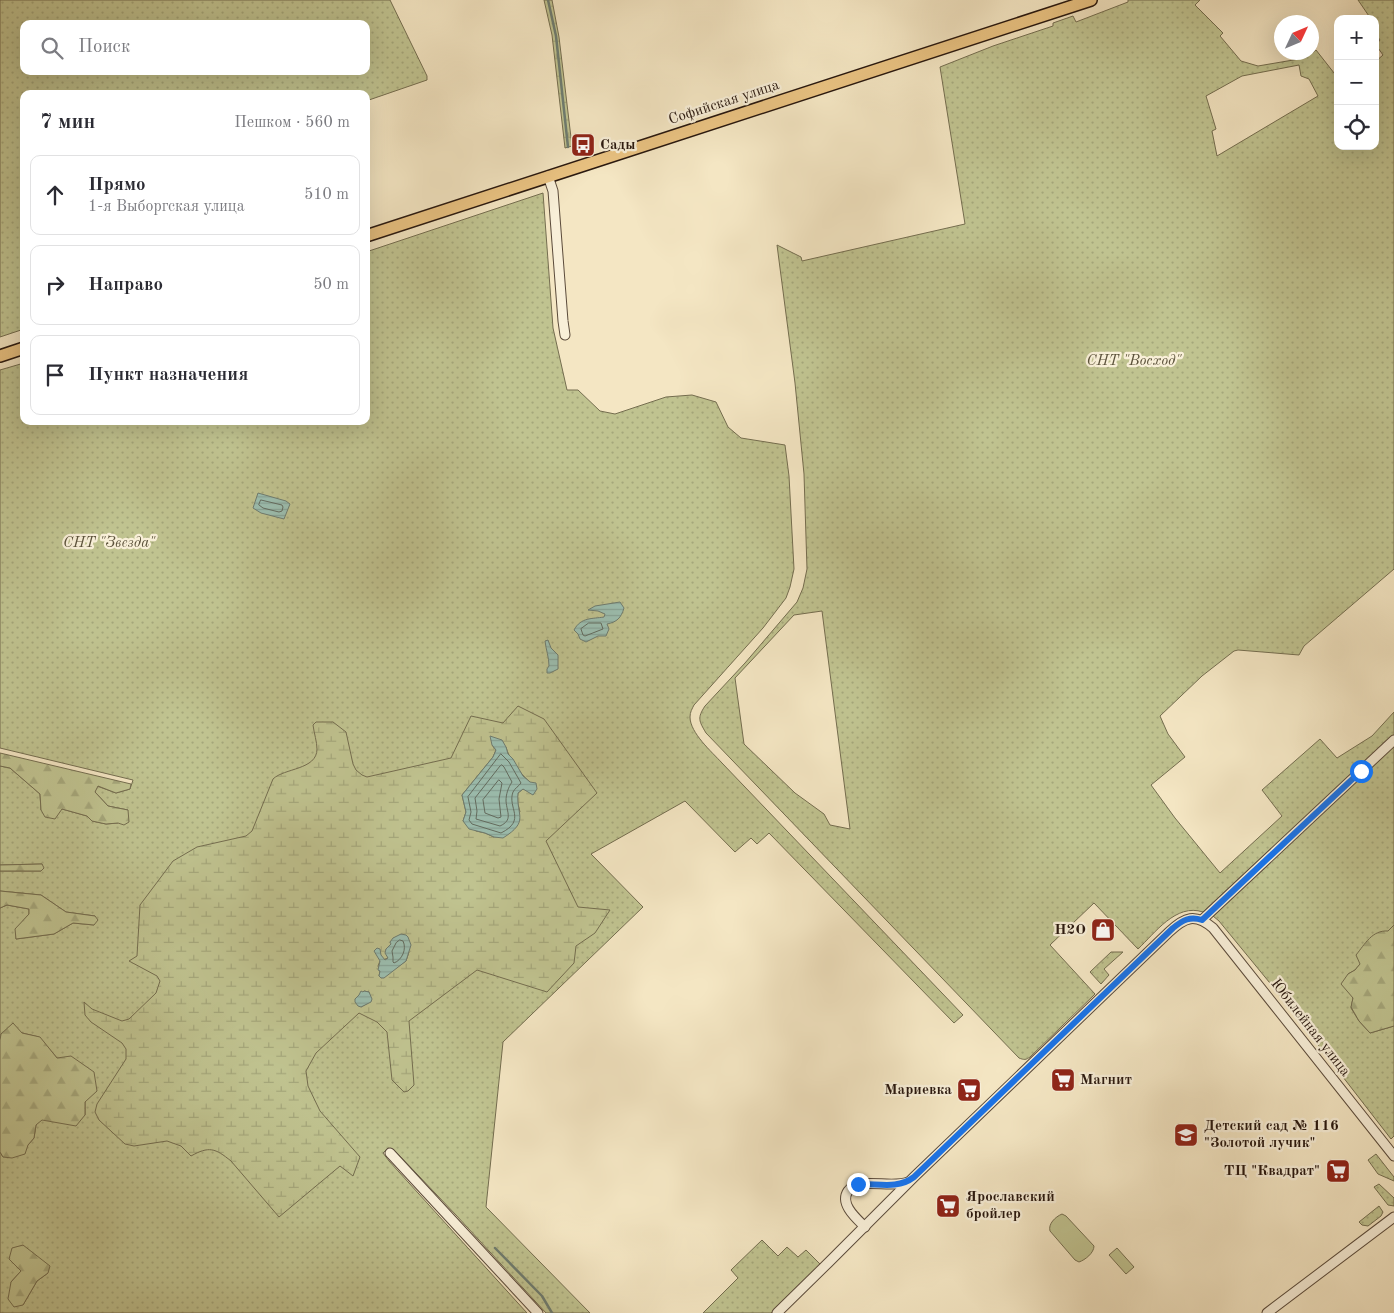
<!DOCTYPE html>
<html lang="ru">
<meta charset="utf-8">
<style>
:root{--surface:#fff;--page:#f2f2f3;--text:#2b2b33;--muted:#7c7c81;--line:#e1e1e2}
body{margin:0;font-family:"Old Standard TT",serif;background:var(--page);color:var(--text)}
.controls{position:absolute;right:15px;top:15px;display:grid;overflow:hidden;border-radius:10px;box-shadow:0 5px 20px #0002}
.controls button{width:45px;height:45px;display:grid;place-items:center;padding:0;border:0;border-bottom:1px solid var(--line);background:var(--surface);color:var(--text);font:25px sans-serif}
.compass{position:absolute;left:1274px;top:15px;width:45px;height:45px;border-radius:50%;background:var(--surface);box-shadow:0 5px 20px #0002;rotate:46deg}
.stop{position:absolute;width:15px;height:15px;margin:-11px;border:4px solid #1a73e8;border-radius:50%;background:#fff}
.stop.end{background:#1a73e8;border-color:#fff;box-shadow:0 1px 5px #0008}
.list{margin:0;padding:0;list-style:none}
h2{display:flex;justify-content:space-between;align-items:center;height:65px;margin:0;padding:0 20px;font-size:21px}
h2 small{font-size:16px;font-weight:400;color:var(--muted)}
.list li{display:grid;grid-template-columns:32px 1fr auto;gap:15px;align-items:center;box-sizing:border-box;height:80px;margin:0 10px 10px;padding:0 10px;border:1px solid var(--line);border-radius:10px}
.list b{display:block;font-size:19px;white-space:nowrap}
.list p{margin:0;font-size:16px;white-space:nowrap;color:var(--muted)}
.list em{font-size:16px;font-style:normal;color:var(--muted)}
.icon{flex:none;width:28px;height:28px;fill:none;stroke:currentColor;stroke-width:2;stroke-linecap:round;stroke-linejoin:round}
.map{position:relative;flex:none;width:1394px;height:1313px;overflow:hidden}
.search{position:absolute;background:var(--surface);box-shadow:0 5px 20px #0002;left:20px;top:20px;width:350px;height:55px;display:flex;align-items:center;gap:12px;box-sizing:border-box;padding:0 18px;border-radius:10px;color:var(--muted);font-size:19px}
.panel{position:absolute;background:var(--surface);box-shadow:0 5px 20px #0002;left:20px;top:90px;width:350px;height:335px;border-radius:10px}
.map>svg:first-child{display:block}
</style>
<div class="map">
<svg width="1394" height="1313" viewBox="0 0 1394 1313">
<defs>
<pattern id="grass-dots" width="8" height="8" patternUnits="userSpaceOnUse" patternTransform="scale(1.25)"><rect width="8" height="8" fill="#c0c390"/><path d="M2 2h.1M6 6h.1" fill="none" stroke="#a5a77b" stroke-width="1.8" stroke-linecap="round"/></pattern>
<pattern id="forest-firs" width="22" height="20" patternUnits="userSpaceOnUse" patternTransform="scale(1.25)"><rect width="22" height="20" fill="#c0c390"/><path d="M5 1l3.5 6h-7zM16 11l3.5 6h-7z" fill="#a5a77b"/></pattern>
<pattern id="wetland-marsh" width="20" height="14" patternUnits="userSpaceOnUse" patternTransform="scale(1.25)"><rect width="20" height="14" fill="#c0c390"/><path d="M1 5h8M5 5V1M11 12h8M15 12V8" fill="none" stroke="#a5a77b"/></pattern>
<pattern id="water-rules" width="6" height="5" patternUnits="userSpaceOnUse" patternTransform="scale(1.25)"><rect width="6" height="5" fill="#9cc0b2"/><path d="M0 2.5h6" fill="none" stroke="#86a498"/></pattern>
</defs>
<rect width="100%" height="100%" fill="#f4e6c3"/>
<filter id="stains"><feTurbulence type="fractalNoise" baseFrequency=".004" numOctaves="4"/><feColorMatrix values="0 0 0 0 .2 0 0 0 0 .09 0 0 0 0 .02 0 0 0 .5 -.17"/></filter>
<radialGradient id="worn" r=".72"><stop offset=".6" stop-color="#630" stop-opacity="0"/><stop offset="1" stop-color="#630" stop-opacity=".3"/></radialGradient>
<!-- grass -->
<g fill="url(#grass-dots)" stroke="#746d4f" fill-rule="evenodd">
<path d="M0,0H390L427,76V80L366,101V94H24V329L0,337ZM24,24H366V71H24Z"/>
<path d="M1128,0H1200L1195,5L1223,33L1220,36L1241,61L1258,66L1305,58L1316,50L1338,78V146H1375V62L1383,55L1376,45L1380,40L1375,33V19H1371L1358,0H1394V569L1304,646L1299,655L1238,650L1234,651L1202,676L1160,716L1168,734L1185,757L1151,785L1175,818L1220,873L1282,816L1262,790L1320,739L1337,758L1372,736L1394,712V735L1203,912C1176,903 1155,933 1138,949L1094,903L1050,945L1095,994L1030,1057C1026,1060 1024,1060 1019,1058L706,733C699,721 697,718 705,706L745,663L797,602L803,588L807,569L804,474L795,383L777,245L801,257L802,261L965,224L940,67L993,46L1053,26V23L1073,16L1076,22L1128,2ZM1299,65L1301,76L1309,79L1318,96L1217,156L1212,131L1216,129L1206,96L1242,76ZM822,611L850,829L830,825L824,814L795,793L744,744L735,678L794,615Z"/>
<path d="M543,193L553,328L567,390H578L600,411L615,414L666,397L692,395L716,402L728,427L741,438L785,445L789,476L794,569L790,587L786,598L763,628L694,705C692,709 690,712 690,717C690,733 712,752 722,763L963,1015L954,1023L769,833L757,844L751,838L735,852L685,801L591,854L643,907L503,1042L486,1207L590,1313H546L456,1215L396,1152L388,1148L383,1153L389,1161L527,1313H0V1152L3,1157L28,1145L34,1138L36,1125L42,1119L85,1115V1102L57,1058L39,1037L22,1033L1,1034L0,1040V908L7,905L29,909V914L16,929V939L54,934L73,923L94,925L95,916L66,912L41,895L0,891V871H41L42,864L0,865V766L10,768L40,794L41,810L62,809L87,816L92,821L106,824L118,823L128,810L108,806L95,792L97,786L116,793L130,789L133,780L0,748V370L24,363V421H366V252ZM21,1271L48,1273L37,1281L23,1305L11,1282Z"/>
<path d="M1394,746V925L1355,970L1348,974L1353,998L1351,1008L1359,1021L1370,1033L1394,1026V1136L1391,1139L1274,988L1219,921L1213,916Z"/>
<path d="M1111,952H1123L1104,969L1109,975L1101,984L1090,972Z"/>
<path d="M1376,1154L1394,1177V1181L1378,1174L1368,1160Z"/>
<path d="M1379,1184L1394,1198V1206L1388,1205L1374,1187Z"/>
<path d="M1379,1206L1383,1212L1381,1216L1368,1226L1362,1225L1359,1222Z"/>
<path d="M762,1240L778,1256L787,1247L798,1257L806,1250L821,1265L771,1313H703L738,1278L731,1270Z"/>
</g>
<!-- forest -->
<g fill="url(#forest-firs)" stroke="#746d4f">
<path d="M0,753L131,784L130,789L116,793L98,786L95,792L108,806L128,810L129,822L124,825L118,823L106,824L92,821L87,816L62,809L55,819L45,817L41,810L40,794L10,768L0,766Z"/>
<path d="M42,864L44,868L41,871H0V865Z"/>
<path d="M0,891L41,895L66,912L95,916L98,920L94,925L73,923L54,934L16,939L15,929L29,914V909L7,905L0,908Z"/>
<path d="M1394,925V1026L1370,1033L1359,1021L1351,1007L1353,998L1341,984L1348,974L1355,970L1360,964L1356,955C1365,944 1372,930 1388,931Z"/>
<path d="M13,1023L22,1033L40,1037L57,1058L71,1056L94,1072L97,1091L85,1102V1115L76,1126L42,1120L36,1125L34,1138L28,1145L25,1154L12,1158L3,1157L0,1152V1040L1,1034Z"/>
<path d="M23,1245L50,1266L48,1273L37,1281L23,1305L14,1307L8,1299L11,1282L21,1271L9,1259L12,1248Z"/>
</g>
<!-- wetland -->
<g fill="url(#wetland-marsh)" stroke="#746d4f" fill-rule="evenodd">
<path d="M544,0H552L559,37L572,146L565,148L552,35Z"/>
<path d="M518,706L544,719L597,793L546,841L578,907L610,910L595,933L576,946L574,963L547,992L477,970L409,1021L414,1085L408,1091L404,1092L392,1080L387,1032L377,1022L359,1013L316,1053L306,1071L308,1086L320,1111L360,1157L353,1176L340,1166L279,1217L231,1161C215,1148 209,1146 191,1156L181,1146L167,1141L134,1146L125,1144L99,1120L95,1112L97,1104L126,1059V1049L122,1043L91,1022L85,1015L84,1002L92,1009L122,1021L129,1019L156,993L160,981L157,976L129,961L137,956L140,905L173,861L197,847L246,836L252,831L273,779C284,768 317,770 317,749C317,742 314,733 313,725L316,722H333L346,732L353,764L356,770L362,775L367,777L451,758L471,716L503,723ZM492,745L506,747C508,757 521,775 530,782L527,790L523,789L518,793L517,800L520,812L494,837L485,833L476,831L463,821L466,812L462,795L493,757L496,750ZM391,944L409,952L406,961L381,978L379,976L380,971L378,966L380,961L388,958L386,949ZM364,991L369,992L368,1003L361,1007L355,999Z"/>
</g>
<!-- park -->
<g fill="#c0c390" stroke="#746d4f">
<path d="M1062,1214L1066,1216L1094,1246C1094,1253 1085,1260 1079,1262L1075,1260L1050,1231C1048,1224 1055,1217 1062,1214Z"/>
<path d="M1117,1248L1134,1267L1126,1274L1109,1255Z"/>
</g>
<!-- water -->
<g fill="url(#water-rules)" stroke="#6e7c70">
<path d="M258,493L286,501L290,504L284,519L261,513L253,508Z"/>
<path d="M620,602L624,608C621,618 617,622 607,624L609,629L606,636H598L586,642L580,639L578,634L574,630C581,617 592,619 604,617L605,614L598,611L588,610L595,606Z"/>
<path d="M548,640L551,648L558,655V669L550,673H547V669L549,666C549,657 546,650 545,641Z"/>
<path d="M490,736L502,740L506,747L508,754L513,759L523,776L530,782L536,783L537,789L533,795L523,789L518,793C516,816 530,821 503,838L494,837L485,833L469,829L463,821L466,812L462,795L493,757L496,750L492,745Z"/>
<path d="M401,934L406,935L408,937L411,945L406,961L384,978H381L379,976L380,971L378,970L380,961L374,951L377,948L380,949L381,955L385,960L388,958L385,953L386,949L391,944L390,942L393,938Z"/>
<path d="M361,991L363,992L364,991L369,992L372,999L371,1002L361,1007L358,1006L355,1002V999L359,995Z"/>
</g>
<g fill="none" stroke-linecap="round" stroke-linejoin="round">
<!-- shore -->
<g stroke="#626c60" stroke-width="1">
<path d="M261,500L282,505L283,507L282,511L279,512L263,508L259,505Z"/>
<path d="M589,623H601L603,629L585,636L583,635L581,629Z"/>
<path d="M501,754L509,762L521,783C519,786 515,788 513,792C507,808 527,820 501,833L472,824L469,820L471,812L468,797Z"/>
<path d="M502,765L504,767L512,782C508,788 506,794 506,801C507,813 513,820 500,826L476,819L477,811L475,798L500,766Z"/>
<path d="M499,780L502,783L499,799L501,817L498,818L485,813L483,800Z"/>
<path d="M400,940L403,941C407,949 402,960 394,963L393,962V957L392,951L396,943Z"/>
</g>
<!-- stream -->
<g stroke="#6e7c70" stroke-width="2.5">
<path d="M548,0L556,36L568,147"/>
<path d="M495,1248L542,1296L552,1313"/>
</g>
<defs>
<g id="minor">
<path d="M548,176L553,191L563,321L565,335"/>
<path d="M1202,920L1394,740"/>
<path d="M390,1153L538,1313"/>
<path d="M865,1227C857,1219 839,1204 848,1191C858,1176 891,1189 908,1182"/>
<path d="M777,1313L829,1262L914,1177L1169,932C1185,917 1195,913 1213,928L1394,1156"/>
<path d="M1267,1313L1394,1217"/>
</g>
<g id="major">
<path d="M366,236L1091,0"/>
<path d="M0,356L24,348"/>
</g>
</defs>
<!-- minor casing -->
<use href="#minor" stroke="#5b4b3b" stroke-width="11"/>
<!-- major casing -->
<use href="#major" stroke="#28170e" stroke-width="14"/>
<!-- minor -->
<use href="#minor" stroke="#f8efd8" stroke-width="9"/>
<!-- major -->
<use href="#major" stroke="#eac382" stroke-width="11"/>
</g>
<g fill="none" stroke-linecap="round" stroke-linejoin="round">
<!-- route -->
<path stroke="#1a73e8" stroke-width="6" d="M858,1184C877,1183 897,1190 914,1177L1173,928C1183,920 1190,916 1202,920L1361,771"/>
</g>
<!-- icons -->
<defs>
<symbol id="bus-square" viewBox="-11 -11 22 22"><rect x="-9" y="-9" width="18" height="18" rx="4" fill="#8f2418" stroke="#f8efd8"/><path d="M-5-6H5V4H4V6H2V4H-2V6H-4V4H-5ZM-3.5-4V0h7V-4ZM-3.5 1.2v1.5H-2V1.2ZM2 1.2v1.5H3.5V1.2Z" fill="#fff"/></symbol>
<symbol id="shop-square" viewBox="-11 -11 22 22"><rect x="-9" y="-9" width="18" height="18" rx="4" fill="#8f2418" stroke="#f8efd8"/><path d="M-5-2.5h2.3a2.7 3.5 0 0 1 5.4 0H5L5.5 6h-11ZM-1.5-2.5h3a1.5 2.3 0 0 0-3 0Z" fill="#fff"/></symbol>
<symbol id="supermarket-square" viewBox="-11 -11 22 22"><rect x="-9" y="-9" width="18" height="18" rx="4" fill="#8f2418" stroke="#f8efd8"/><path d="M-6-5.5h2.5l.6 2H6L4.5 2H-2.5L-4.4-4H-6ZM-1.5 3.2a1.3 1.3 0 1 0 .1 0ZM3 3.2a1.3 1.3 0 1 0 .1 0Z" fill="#fff"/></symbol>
<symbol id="school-square" viewBox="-11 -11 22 22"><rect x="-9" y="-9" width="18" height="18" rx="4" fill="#8f2418" stroke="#f8efd8"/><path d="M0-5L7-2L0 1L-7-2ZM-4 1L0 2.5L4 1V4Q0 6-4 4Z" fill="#fff"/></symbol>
</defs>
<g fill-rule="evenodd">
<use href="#bus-square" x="569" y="131" width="28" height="28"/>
<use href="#shop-square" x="1089" y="916" width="28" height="28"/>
<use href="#supermarket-square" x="1049" y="1066" width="28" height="28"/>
<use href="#supermarket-square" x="955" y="1076" width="28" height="28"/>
<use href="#school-square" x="1172" y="1121" width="28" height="28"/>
<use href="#supermarket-square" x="1324" y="1157" width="28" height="28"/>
<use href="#supermarket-square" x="934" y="1192" width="28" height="28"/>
</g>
<g text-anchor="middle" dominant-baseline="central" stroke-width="4.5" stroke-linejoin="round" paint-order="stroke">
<!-- street labels -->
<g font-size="15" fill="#28170e" stroke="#f8efd8">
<text transform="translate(724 103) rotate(-18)">Софийская улица</text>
<text transform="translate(1310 1028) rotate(52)">Юбилейная улица</text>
</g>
<!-- poi labels -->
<g font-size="15" font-weight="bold" fill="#28170e" stroke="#f8efd8" text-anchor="start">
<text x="600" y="145">Сады</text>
<text x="1086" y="930" text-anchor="end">H2O</text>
<text x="1080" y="1080">Магнит</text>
<text x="952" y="1090" text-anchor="end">Мариевка</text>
<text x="1204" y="1126">Детский сад № 116<tspan x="1204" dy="17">"Золотой лучик"</tspan></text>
<text x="1320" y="1171" text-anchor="end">ТЦ "Квадрат"</text>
<text x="966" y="1197">Ярославский<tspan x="966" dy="17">бройлер</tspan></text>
</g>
<!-- park labels -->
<g font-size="15" font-style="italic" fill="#5d533c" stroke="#f8efd8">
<text x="1134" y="361">СНТ "Восход"</text>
<text x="109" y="543">СНТ "Звезда"</text>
</g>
</g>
<rect width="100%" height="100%" filter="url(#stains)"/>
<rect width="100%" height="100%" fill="url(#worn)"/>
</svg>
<div class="controls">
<button>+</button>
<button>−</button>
<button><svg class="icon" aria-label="locate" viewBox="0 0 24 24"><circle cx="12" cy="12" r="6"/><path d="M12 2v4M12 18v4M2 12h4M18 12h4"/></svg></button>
</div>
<svg class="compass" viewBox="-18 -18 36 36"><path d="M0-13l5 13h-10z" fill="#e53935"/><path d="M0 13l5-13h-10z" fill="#7c7c81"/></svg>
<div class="stop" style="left:1361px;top:771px"></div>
<div class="stop end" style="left:858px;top:1184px"></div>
<div class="search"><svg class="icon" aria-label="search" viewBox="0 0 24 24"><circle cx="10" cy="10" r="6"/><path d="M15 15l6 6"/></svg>Поиск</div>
<section class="panel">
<h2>7 мин<small>Пешком · 560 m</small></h2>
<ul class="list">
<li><svg class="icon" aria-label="ahead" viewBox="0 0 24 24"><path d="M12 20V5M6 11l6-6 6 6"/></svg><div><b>Прямо</b><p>1-я Выборгская улица</p></div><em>510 m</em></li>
<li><svg class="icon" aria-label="right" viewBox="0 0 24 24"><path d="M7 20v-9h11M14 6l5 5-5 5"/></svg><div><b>Направо</b></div><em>50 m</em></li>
<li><svg class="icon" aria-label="arrive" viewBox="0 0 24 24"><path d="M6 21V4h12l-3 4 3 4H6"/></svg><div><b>Пункт назначения</b></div></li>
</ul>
</section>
</div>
